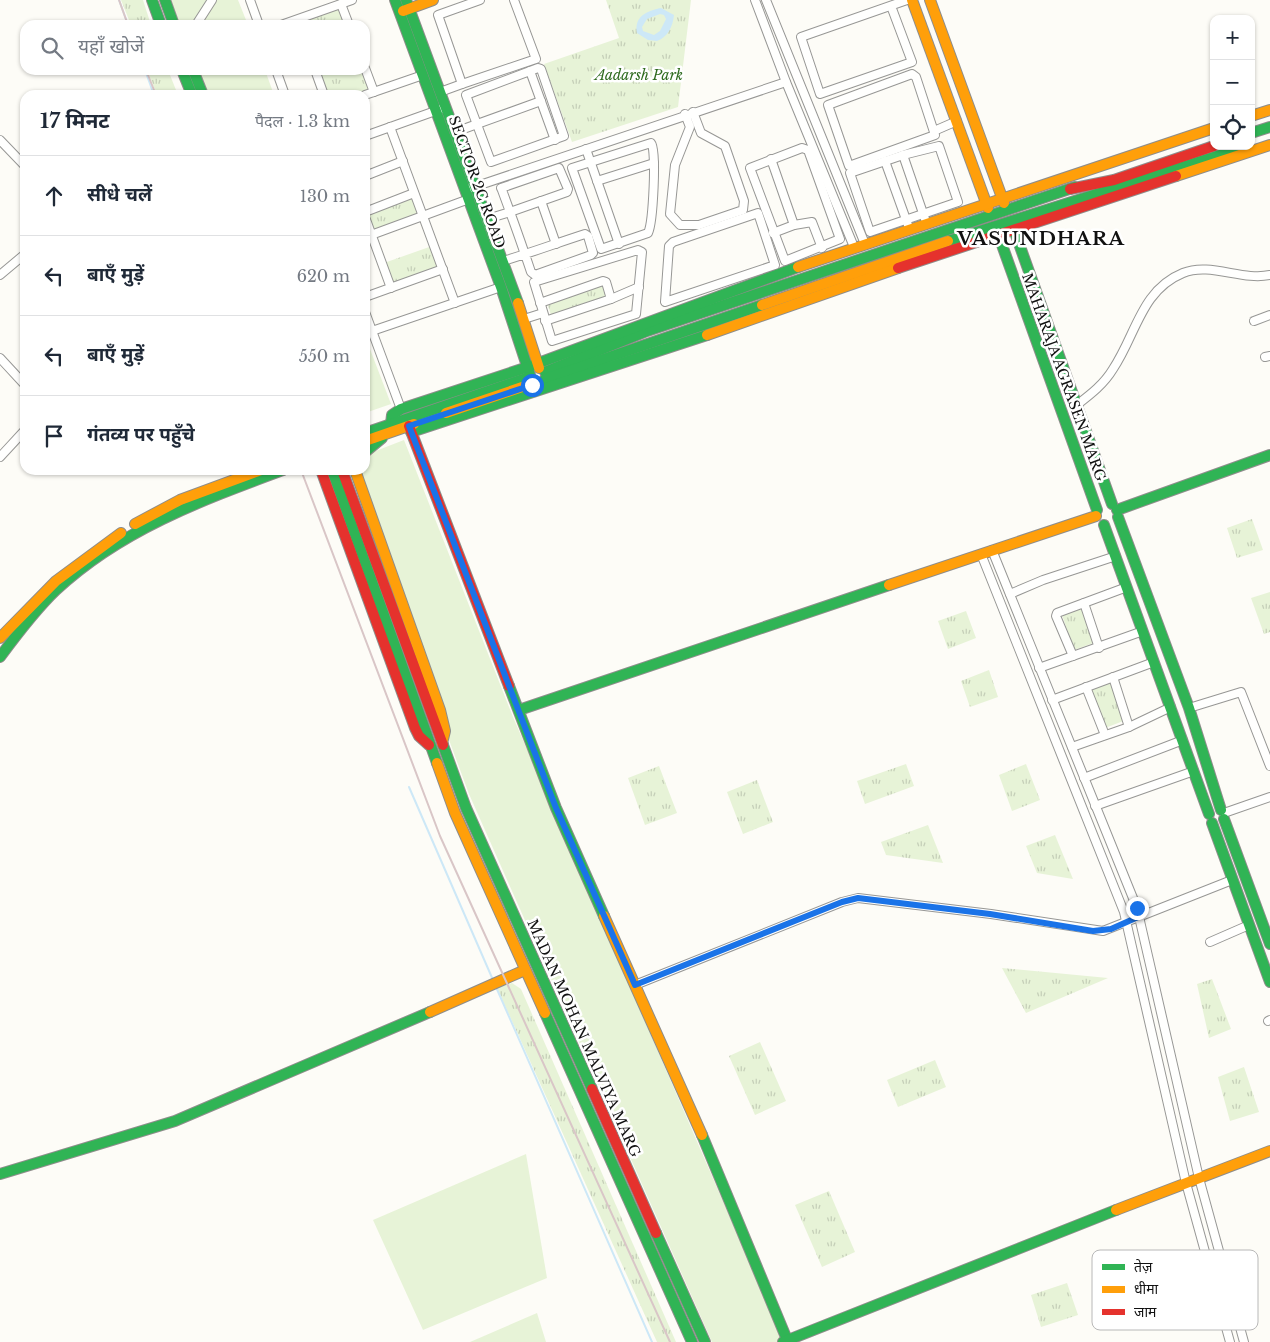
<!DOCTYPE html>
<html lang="hi">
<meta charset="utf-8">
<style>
:root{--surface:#fff;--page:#f2f2f3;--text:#1f2937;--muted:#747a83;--line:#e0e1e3}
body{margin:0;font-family:"Libre Baskerville","Noto Sans Devanagari",serif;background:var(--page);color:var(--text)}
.controls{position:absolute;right:15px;top:15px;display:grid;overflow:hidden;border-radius:10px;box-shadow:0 1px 4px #0004}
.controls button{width:45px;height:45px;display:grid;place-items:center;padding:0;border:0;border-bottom:1px solid var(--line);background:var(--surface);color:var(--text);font:25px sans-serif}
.stop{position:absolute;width:15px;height:15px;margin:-11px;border:4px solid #1a73e8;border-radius:50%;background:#fff}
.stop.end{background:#1a73e8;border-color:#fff;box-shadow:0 1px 5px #0008}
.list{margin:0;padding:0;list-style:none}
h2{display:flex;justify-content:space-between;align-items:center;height:65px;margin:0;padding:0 20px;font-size:21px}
h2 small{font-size:16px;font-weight:400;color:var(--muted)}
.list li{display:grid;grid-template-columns:32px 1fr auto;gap:15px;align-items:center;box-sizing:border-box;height:80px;padding:0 20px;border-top:1px solid var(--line)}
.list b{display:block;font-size:19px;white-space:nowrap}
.list em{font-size:16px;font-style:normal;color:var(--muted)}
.icon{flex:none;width:28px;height:28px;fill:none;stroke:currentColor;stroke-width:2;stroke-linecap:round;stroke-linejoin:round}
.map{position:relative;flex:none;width:1270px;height:1342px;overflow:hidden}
.search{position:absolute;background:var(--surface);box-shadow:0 1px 4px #0004;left:20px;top:20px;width:350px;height:55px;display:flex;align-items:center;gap:12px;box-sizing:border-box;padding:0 18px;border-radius:15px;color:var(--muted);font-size:19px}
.panel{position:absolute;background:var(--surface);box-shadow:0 1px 4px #0004;left:20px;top:90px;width:350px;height:385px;border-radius:15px}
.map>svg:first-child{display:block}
</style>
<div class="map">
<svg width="1270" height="1342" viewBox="0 0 1270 1342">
<defs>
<pattern id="park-tufts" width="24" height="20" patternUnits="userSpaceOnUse" patternTransform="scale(1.25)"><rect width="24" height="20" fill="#e7f3d7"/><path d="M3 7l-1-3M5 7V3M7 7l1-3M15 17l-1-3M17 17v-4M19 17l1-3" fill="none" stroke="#c5cfb8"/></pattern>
</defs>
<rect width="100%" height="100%" fill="#fdfcf7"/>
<!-- grass -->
<g fill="#e7f3d7">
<path d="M171,0H238L248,25H180Z"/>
<path d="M199,70H265L274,95H209Z"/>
<path d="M365,336L391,404L365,413Z"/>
<path d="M404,440L513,717L784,1342H712L469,794L358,494V470H365V458L373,452Z"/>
<path d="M526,1154L547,1278L423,1330L373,1220Z"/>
<path d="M537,1313L546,1342H470Z"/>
</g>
<!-- park -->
<g fill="url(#park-tufts)">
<path d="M121,0H143L151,25H131Z"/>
<path d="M606,0H691L678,107L572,142L544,64L619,38Z"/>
<path d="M340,7L346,25H301L300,22Z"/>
<path d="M147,70H168L178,95H157Z"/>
<path d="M317,70H362L370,91L358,95H326Z"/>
<path d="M413,196L420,215L373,232L366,214Z"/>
<path d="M432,246L439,268L392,285L384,263Z"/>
<path d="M602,284L607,297L551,315L547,303Z"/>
<path d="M1252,519L1263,550L1237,558L1227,528Z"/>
<path d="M1270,592V632L1264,634L1251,598Z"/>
<path d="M1084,608L1096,642L1074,650L1062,615Z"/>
<path d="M966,611L976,638L948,649L938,621Z"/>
<path d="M989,670L998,697L970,707L961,681Z"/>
<path d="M1110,678L1126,720L1105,728L1090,686Z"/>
<path d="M906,764L914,786L865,804L857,781Z"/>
<path d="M1026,764L1040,800L1012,811L999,775Z"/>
<path d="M659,766L677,813L645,825L628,778Z"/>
<path d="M757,780L773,822L743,834L727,792Z"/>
<path d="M928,825L943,863L886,855L881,842Z"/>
<path d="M1055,835L1073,879L1037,873L1026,846Z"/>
<path d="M1002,968L1108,978L1026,1013Z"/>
<path d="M1212,979L1231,1029L1209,1038L1197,984Z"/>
<path d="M512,983L521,989L676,1342H657L497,988Z"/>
<path d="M760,1042L786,1101L755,1115L729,1056Z"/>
<path d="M935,1060L946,1087L898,1107L887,1080Z"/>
<path d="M1244,1067L1259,1112L1230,1121L1218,1077Z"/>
<path d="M829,1191L855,1252L822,1267L795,1205Z"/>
<path d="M1067,1283L1078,1315L1041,1327L1031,1295Z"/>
</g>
<!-- water -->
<path fill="#cde8f7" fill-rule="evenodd" d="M661,8L674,15C673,26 668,37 657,41L648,40L637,33C634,16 647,11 661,8ZM660,14L664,15L666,19L660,31L654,35L643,31L642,27L647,19Z"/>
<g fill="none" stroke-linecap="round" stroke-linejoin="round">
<!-- stream -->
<g stroke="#cde8f7" stroke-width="2">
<path d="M119,0L128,25"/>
<path d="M145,70L154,95"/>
<path d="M409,787L493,980"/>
<path d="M496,987L652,1342"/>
</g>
<defs>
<g id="street">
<path d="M250,0L259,25"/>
<path d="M480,0L438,15L462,84L536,59L514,0"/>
<path d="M755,0L786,82L854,247"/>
<path d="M766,0L865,244"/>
<path d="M341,4L349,25"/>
<path d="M891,6L912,62L820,94L801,37L907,0"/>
<path d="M196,25L212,0"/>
<path d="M281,25L352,0"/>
<path d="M365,68L374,92"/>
<path d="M538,68L541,69L564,136L491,162L466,95Z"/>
<path d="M276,70L285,95"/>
<path d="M315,70L324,95"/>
<path d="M530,71L555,140"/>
<path d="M912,74L916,77L935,135L849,166L828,105Z"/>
<path d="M440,92L462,84"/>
<path d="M365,95L423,75"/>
<path d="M685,114L690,127L675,165L670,214L680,225H699L743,210L744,201L725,146L701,133L693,112"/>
<path d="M390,127L455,303"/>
<path d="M934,131L957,121"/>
<path d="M455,132L541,101"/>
<path d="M365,136L441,109"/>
<path d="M0,140L25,166"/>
<path d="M651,143C657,150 653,223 648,233L601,249L572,168Z"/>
<path d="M939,146L958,202L870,232L850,173L903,155Z"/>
<path d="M802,148L808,150L840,239L785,261L750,168Z"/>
<path d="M586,149L619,244"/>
<path d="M903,155L925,219"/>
<path d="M771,159L794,225L812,222L822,248"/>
<path d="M885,161L908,225"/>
<path d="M365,176L403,161"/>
<path d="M597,181L654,163"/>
<path d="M465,190L786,82"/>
<path d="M541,201L556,244"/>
<path d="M365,212L414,193"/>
<path d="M758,213L775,265L665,302L669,246L673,242Z"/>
<path d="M365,217L391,288"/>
<path d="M487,219L510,212L567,192L568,189L559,168L501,188L502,190C512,217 522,245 531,272L535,275L591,255L593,253L588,236L585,234C557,243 530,253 503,261"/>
<path d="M773,233L794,225"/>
<path d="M371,235L469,199"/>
<path d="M638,250L642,252L636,314L552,341L534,282Z"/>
<path d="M0,275L25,254"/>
<path d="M365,297L443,269"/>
<path d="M611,299L639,287"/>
<path d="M540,303L603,281L606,282L611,299L545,321"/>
<path d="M365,312L401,409"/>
<path d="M524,319L543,313"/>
<path d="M1254,321L1270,315"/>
<path d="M372,331L501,287"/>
<path d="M1265,357L1270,356"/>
<path d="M0,358L25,385"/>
<path d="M1078,404C1091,394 1104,384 1113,369C1136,335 1141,290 1183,273C1210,262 1242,281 1270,275"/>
<path d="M0,457L25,430"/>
<path d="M992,550L1137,908L1199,1178L1244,1342"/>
<path d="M981,554L1124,912L1186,1183L1230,1342"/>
<path d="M1010,594L1043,580L1116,556"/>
<path d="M1084,603L1099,648"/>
<path d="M1073,656L1056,616L1057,613L1127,587"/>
<path d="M1039,668L1143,631"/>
<path d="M1113,677L1129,727"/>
<path d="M1086,687L1105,735"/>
<path d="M1052,700L1154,662"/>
<path d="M1189,708L1241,692L1270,766"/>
<path d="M1072,747L1129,727L1171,707"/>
<path d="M1084,778L1183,740"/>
<path d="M1095,806L1194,771"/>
<path d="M1224,813L1270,797"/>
<path d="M1210,942L1249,925"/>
<path d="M635,985L842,902L858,898L991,914L1103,931L1232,880"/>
<path d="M1268,1021L1270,1020"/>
</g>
<g id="fast">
<path d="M152,0L161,25"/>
<path d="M165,0L174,25"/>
<path d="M395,0L501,287L530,375"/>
<path d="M406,0L518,303"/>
<path d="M182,70L192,95"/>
<path d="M193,70L203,95"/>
<path d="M1251,133L1270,127"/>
<path d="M1012,224L1112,504"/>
<path d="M997,231L1097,510"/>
<path d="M948,241L1236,150"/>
<path d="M545,372L647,331L1075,187"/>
<path d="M545,379L762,305"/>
<path d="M391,424L392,415L401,409L528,367L798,267"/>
<path d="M411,432L707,335"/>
<path d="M365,433L529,377"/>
<path d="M365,452L382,438"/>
<path d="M332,470L437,763"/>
<path d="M1117,510L1270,455"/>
<path d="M1118,517L1189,708L1221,810"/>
<path d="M1104,525L1209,814"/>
<path d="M0,657C17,634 35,610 56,590C120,530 202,500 283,470"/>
<path d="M509,686L556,808L604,916"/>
<path d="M519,710L889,585"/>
<path d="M443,745L466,808L592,1089"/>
<path d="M1224,819L1270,944"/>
<path d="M1212,823L1270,982"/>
<path d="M545,1013L692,1342"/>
<path d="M702,1135L788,1342"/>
<path d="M0,1174L175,1121L430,1012"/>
<path d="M656,1233L705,1342"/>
<path d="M783,1342L1116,1210"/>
</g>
<g id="slow">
<path d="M912,0L988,208"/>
<path d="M930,0L1004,203"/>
<path d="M403,11L433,0"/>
<path d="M1251,116L1270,110"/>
<path d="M1176,176L1270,145"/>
<path d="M798,267L1214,128"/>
<path d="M518,303L539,368"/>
<path d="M762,305L948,241"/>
<path d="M707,335L898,268"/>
<path d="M446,413L531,384"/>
<path d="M365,441L414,424"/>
<path d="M355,470L440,710L445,731L442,743"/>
<path d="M135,524L180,500L261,470"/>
<path d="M889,585L1096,516"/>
<path d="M0,638L56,581L121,533"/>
<path d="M437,763L455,813L545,1013"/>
<path d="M604,916L702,1135"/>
<path d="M430,1012L525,970"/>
<path d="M1116,1210L1270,1151"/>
</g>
<g id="jam">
<path d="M1070,189L1114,180L1214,146"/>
<path d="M898,268L1176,176"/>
<path d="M409,426L509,686"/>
<path d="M321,470L415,728L419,736L429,745"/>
<path d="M342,470L443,745"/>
<path d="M592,1089L656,1233"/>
</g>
</defs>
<!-- street casing -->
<use href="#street" stroke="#979795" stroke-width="10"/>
<!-- fast casing -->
<use href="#fast" stroke="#8e8d8b" stroke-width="12"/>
<!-- slow casing -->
<use href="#slow" stroke="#8e8d8b" stroke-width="12"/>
<!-- jam casing -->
<use href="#jam" stroke="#8e8d8b" stroke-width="12"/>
<!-- street -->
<use href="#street" stroke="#fffffe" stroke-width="8"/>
<!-- fast -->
<use href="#fast" stroke="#30b455" stroke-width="10"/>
<!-- slow -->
<use href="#slow" stroke="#ff9f0a" stroke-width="10"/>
<!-- jam -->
<use href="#jam" stroke="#e5322d" stroke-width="10"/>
<!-- rail -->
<g stroke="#d9c6c7" stroke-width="2">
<path d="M119,0L128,25"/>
<path d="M146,70L156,95"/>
<path d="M301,470L440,836L670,1342"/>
</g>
</g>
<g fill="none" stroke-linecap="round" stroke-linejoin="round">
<!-- route -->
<path stroke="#1a73e8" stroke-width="6" d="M532,385L409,426L556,808L635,985L842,902L858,898L990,914L1093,931L1111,929L1138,917L1137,908"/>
</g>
<g text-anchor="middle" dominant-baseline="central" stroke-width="5" stroke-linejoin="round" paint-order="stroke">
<!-- park labels -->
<g font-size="14" font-style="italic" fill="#2f6b1f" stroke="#fff">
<text x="639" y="75">Aadarsh Park</text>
</g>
<!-- street labels -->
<g font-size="14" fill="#111" stroke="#fff">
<text transform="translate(477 182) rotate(70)">SECTOR 2C ROAD</text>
<text transform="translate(1064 377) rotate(70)">MAHARAJA AGRASEN MARG</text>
<text transform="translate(584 1038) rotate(66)">MADAN MOHAN MALVIYA MARG</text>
</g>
<!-- district labels -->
<g font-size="19" font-weight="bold" letter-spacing="1" fill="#111" stroke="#fff">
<text x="1041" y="238">VASUNDHARA</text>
</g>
</g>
<!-- legend -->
<rect x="1092" y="1250" width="166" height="80" rx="8" fill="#fff" stroke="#b8b8b8" stroke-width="1"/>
<rect x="1102" y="1264" width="23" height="6" fill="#30b455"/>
<rect x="1102" y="1286" width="23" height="7" fill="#ff9f0a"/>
<rect x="1102" y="1309" width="23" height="6" fill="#e5322d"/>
<g font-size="14" fill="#111">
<text x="1134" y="1272">तेज़</text>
<text x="1134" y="1294">धीमा</text>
<text x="1134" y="1317">जाम</text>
</g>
</svg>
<div class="controls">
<button>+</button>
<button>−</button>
<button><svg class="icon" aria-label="locate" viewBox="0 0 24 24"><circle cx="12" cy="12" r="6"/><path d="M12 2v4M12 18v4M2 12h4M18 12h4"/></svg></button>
</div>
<div class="stop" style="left:532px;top:385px"></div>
<div class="stop end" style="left:1137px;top:908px"></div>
<div class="search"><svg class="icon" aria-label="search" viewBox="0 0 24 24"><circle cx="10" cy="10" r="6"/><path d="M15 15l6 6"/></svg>यहाँ खोजें</div>
<section class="panel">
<h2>17 मिनट<small>पैदल · 1.3 km</small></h2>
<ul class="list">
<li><svg class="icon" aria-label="ahead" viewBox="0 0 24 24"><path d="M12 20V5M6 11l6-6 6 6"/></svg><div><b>सीधे चलें</b></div><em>130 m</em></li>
<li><svg class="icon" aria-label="left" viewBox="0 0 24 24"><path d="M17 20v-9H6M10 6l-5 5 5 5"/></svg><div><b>बाएँ मुड़ें</b></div><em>620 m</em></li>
<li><svg class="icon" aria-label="left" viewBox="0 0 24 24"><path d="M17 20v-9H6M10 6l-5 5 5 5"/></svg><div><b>बाएँ मुड़ें</b></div><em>550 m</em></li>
<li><svg class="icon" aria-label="arrive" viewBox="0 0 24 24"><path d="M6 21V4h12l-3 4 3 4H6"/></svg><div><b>गंतव्य पर पहुँचे</b></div></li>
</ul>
</section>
</div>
